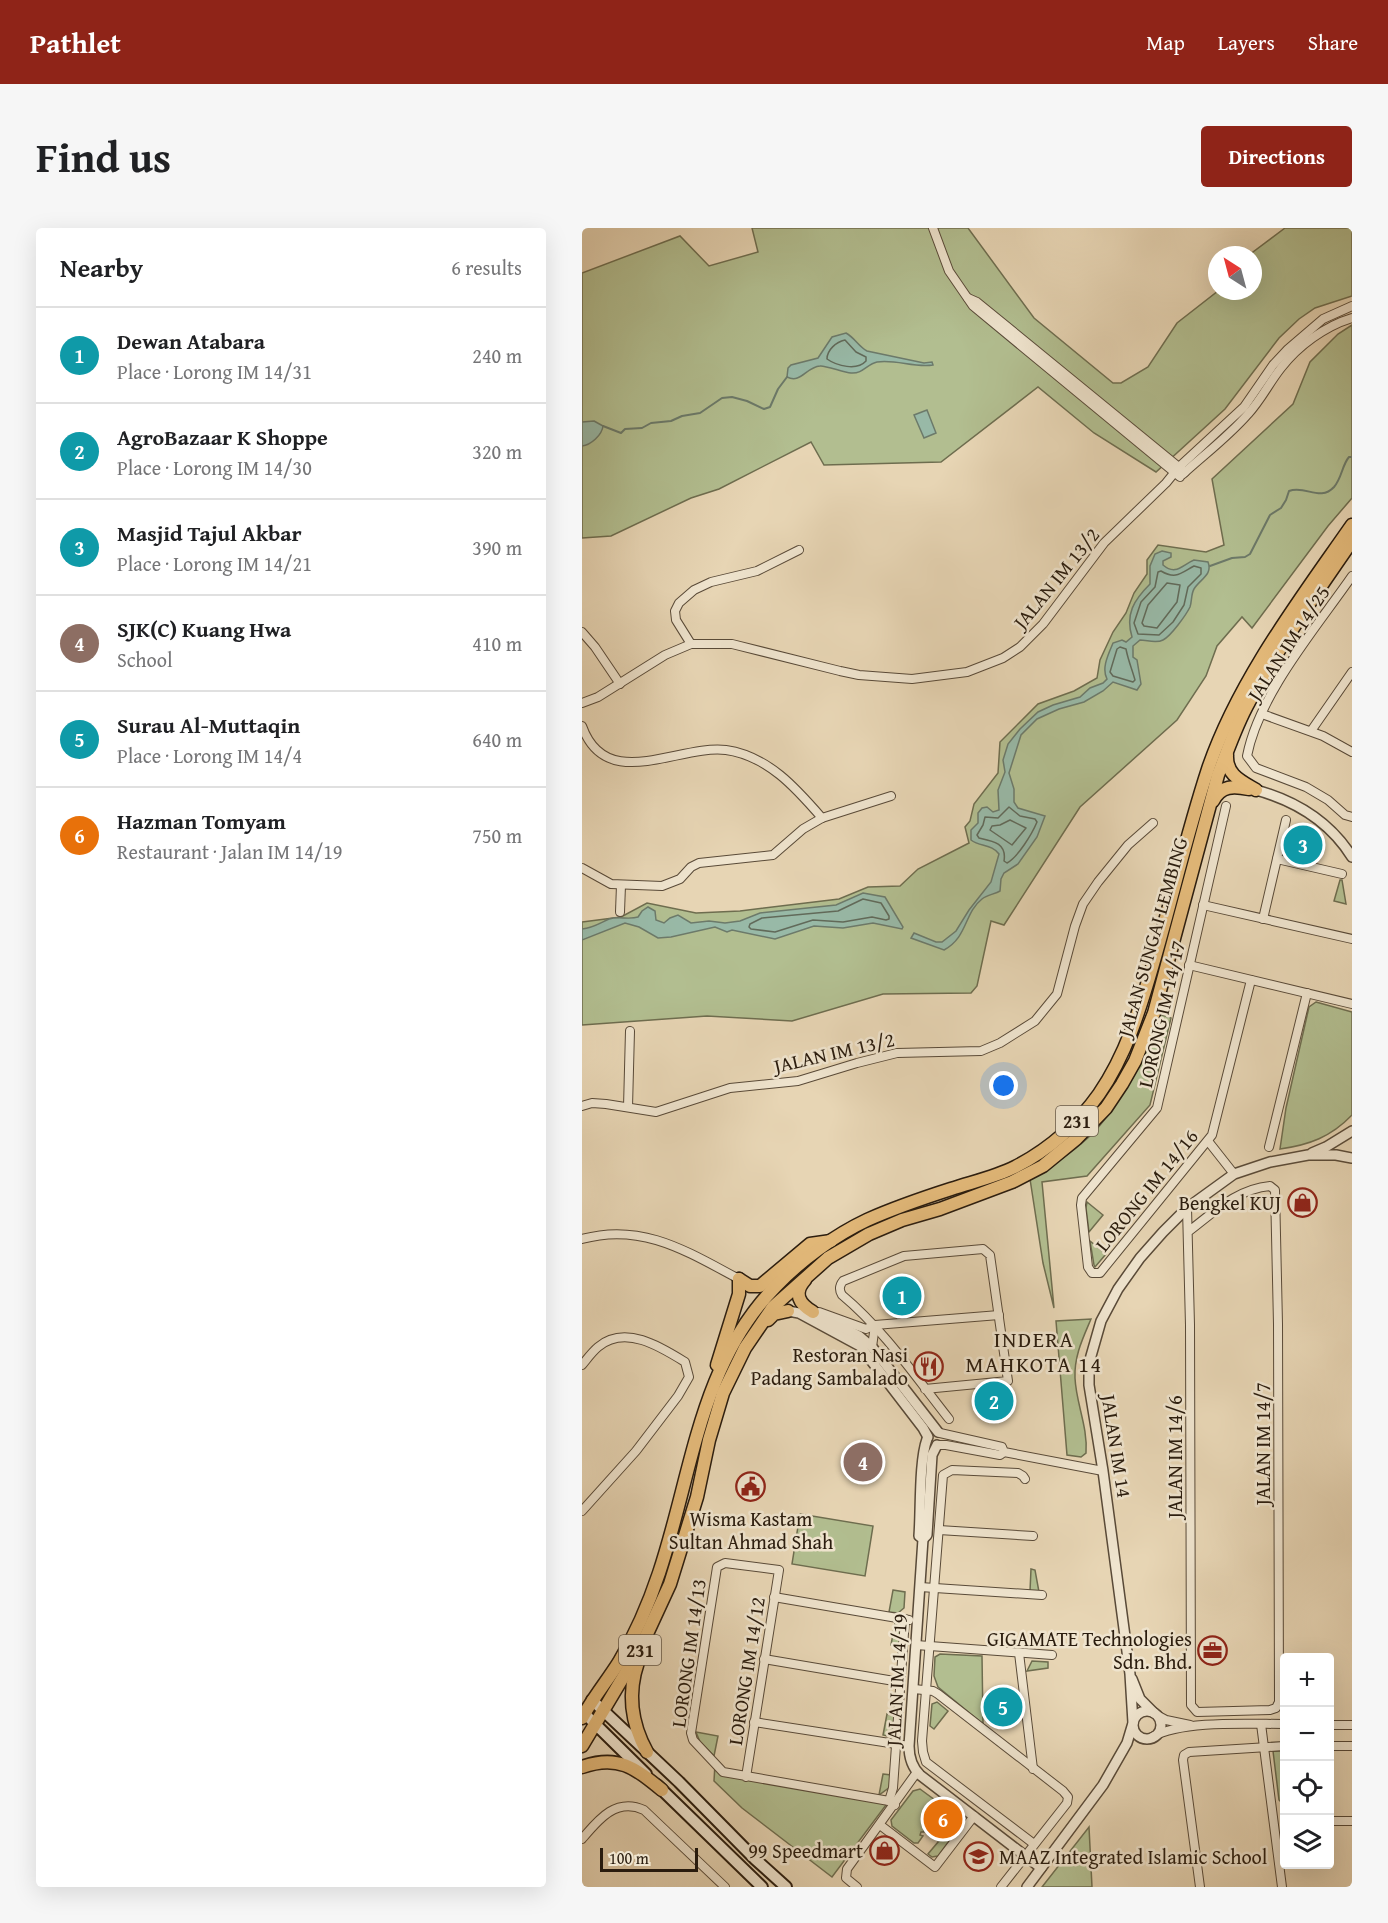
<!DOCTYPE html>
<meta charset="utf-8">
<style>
:root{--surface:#fff;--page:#f6f6f6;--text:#202124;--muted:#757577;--line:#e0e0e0;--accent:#8f2418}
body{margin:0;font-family:"Gentium Book Plus",serif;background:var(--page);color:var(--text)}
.controls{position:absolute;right:18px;bottom:18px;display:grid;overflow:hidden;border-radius:6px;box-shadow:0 6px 24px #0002}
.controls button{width:54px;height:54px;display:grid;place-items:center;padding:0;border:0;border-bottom:2px solid var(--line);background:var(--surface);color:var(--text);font:30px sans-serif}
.compass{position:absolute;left:626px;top:18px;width:54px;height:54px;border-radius:50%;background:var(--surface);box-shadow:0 6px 24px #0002;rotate:324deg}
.scale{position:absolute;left:18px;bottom:15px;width:98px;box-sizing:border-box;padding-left:6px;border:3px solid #2a1c0e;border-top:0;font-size:16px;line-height:21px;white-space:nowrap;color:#2a1c0e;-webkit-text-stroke:4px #efe4ce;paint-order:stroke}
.you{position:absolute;left:422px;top:858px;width:21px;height:21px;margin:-15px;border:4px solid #fff;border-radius:50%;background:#1a73e8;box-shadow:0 0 0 9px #1a73e833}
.badge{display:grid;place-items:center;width:39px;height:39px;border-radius:50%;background:var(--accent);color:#fff;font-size:20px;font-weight:700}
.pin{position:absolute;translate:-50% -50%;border:3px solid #fff;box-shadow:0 2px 6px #0006}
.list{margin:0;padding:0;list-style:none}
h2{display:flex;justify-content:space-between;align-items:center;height:78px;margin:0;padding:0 24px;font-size:26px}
h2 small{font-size:20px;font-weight:400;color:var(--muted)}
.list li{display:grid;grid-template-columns:39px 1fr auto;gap:18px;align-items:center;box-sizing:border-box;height:96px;padding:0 24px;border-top:2px solid var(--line)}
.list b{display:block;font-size:22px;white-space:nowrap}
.list p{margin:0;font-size:20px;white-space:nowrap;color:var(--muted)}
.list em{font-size:20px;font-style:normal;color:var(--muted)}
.icon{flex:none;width:33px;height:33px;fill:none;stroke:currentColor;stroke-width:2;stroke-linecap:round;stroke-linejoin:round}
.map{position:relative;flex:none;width:770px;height:1659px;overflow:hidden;border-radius:6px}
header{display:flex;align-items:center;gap:36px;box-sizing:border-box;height:84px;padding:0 30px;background:var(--accent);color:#fff}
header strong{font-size:28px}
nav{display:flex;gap:33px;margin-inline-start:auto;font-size:21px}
.intro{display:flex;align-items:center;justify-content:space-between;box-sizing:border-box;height:144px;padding:0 36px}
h1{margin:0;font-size:42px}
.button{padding:15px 27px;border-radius:6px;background:var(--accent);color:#fff;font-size:21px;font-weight:700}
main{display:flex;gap:36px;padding:0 36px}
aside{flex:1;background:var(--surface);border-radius:6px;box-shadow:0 6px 24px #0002}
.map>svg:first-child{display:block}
</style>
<header>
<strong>Pathlet</strong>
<nav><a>Map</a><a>Layers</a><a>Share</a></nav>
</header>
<div class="intro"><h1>Find us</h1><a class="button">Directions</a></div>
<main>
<aside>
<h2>Nearby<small>6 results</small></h2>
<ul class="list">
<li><span class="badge" style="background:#0f9aa8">1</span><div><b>Dewan Atabara</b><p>Place · Lorong IM 14/31</p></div><em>240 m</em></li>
<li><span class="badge" style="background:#0f9aa8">2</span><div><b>AgroBazaar K Shoppe</b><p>Place · Lorong IM 14/30</p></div><em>320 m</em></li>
<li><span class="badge" style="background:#0f9aa8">3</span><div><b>Masjid Tajul Akbar</b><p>Place · Lorong IM 14/21</p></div><em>390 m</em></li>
<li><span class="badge" style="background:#8d6e63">4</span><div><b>SJK(C) Kuang Hwa</b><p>School</p></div><em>410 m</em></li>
<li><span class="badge" style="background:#0f9aa8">5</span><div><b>Surau Al-Muttaqin</b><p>Place · Lorong IM 14/4</p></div><em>640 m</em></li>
<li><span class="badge" style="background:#e8710a">6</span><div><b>Hazman Tomyam</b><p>Restaurant · Jalan IM 14/19</p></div><em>750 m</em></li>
</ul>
</aside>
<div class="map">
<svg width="770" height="1659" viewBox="0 0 770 1659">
<rect width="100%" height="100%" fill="#e7d5b4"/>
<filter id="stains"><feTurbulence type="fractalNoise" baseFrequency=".00333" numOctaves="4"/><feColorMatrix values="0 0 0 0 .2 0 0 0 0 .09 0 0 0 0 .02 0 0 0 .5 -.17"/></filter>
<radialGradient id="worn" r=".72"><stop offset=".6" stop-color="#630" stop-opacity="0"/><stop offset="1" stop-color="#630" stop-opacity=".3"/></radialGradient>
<!-- green -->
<g fill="#b2be90" stroke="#6e6d4f" stroke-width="1.5">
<path d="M170,0H386L452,90L531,155H539L566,139L595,95L636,63H671V27H667L703,0H770V68L733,80L717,91L697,110L643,181L574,244L512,205L456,159L359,234L242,237L229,214L137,261L109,270L29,308L0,310V45L98,8L127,38L176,24Z"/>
<path d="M770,97V270L746,298L670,400L660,389L635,418L624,448L595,492L498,579L422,697L409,693L395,758L389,765L301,766L210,793L125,788L0,797V694L39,689L65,675L114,685L158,683L257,671L286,659L318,658L336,641L387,615L383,599L388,593L392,576L416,545L418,514L456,476L492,463L515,450L518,432L531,404L544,385L552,365L565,346V332L576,317L624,324L642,317L630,251L711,176L728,134L756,106Z"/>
<path d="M758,652H760L764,676L752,673Z"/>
<path d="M734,774L770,784V887C749,909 727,917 698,921L704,880L727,779Z"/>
<path d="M577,786L589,790L568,877L505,948L460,954L472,1080L461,1035L448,951C479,933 513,910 532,878C549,852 563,815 577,786Z"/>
<path d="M505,974L521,987L507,1004L504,980Z"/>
<path d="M508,1013L524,1026L513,1039L512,1037Z"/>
<path d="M509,1091C501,1110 492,1128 493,1150C494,1175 506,1199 504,1225L499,1229L485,1227L474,1093Z"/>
<path d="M218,1286L291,1298L283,1348L210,1336Z"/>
<path d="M449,1341L453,1342L457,1364L448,1363Z"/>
<path d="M311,1362L323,1364L322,1380L316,1385L307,1384Z"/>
<path d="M313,1395L320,1401L319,1419L309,1417Z"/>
<path d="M358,1426L400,1428L401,1496L356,1459L352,1448L353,1429Z"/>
<path d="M450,1433L466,1434V1440L445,1443Z"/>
<path d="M355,1474L366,1483L352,1501L348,1498L350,1476Z"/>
<path d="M305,1486L313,1488L312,1503L305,1508L301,1507Z"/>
<path d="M114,1504L136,1508L132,1528L118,1514Z"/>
<path d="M691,1523H702V1577L697,1572Z"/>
<path d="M133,1536L141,1544L307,1573L250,1649L160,1580L132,1553Z"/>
<path d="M301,1546L309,1547L308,1559L297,1567Z"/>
<path d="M338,1561L361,1578L345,1600L342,1601V1604H339L338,1607L341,1608L336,1615H332L310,1598L309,1592L331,1563Z"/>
<path d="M507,1599L510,1659H460Z"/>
<path d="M365,1606L370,1609L356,1628L350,1629L346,1626L362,1607Z"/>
</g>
<!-- water -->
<g fill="#98b9a7" stroke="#6c7a6a" stroke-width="1.5">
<path d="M264,105C273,110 276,118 285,123L342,135L350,134L351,137C332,140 314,131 295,134C285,136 281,146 269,145C261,144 242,137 238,138C224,139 219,156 205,149L206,140L209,137L236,130L250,109Z"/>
<path d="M345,182L354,205L342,210L332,187Z"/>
<path d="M12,193L21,198C20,207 9,217 0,218V194Z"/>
<path d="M580,323L589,325V329L581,333V337C594,348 600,337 612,332L626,334C631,347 618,351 612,361C609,366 610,373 608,379C604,387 589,408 581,412C574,416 565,412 558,412L551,418V429L555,432L559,456L555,462L531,454L521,463L502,474L477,481L455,491L439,507L427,545L432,561V574L436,580L463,588L455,609L436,636L422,645L419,651L418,663C413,666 405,667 400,671C382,685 386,709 362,722L329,710L332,705L354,714H360L374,703L387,682L409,654L417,626C410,616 398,619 389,612V602L396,595V585L400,580L405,579L411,584L417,582L416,562L423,544L421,532L426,516L438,501L456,484L471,477L498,469L508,460L521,455L525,451C519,440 527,425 531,415L540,412L544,414L550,409C543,386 552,372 568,356V338L573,326Z"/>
<path d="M281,665L303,669L321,699L320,701L291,695L261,700L232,698L193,711L150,702L145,704L133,699L89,709L76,710L57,699L43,695L0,712V701C11,700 18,695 27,691C37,688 47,692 56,689L60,683L66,679L73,683L74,692L82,695L88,690L96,687L109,695L127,693L143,695L158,693L178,685L254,677Z"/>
</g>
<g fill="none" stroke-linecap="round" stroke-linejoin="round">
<!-- shore -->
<g stroke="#616a5a" stroke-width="1.5">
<path d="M263,112L274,124L284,129V133C275,143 255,138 245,131C245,122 254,114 263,112Z"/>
<path d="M612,338L619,340V346L606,359L602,377L591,394L577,407L556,406L552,395L559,374L573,359L576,344L579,343C594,352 599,345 612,338Z"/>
<path d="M585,355L598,357L595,374L575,400L562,398L560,395L566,377Z"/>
<path d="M538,419L544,421C546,432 550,441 553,452L551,454L531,448L528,444L535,421Z"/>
<path d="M427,579L438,588L453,591L455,594C450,606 436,629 425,635L422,633C425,615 411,613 397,610L395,607L401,597L403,589L416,590Z"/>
<path d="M428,592L444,600L430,617L408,602L410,598L418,597Z"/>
<path d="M281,671L299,675L307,688V691L304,692L290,689L261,694L231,692L193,704L169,701L167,699L168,696L180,690L256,683Z"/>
</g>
<!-- stream -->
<g stroke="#6c7a6a" stroke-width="2">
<path d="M21,198L39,205L43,201L60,200L69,195L89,193L100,188L118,185L140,170L150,169L165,173L182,181L188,179L196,161L205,149"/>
<path d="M628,338L650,330L663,329L668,326L688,287L699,280L704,272L707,263C724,257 738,274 752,259C760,250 760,237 767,229H770"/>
</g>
<defs>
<g id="minor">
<path d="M351,0L367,43L391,78L598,249"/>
<path d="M386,70L395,74L603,244"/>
<path d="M601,246C623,226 647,208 666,186C679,172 687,155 699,140C716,118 743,98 770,90"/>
<path d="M770,348C734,400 677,466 665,528L674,540L724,559L746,572L763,587L770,589"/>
<path d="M0,404L13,419L38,456"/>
<path d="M109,416L94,392L93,383L97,375L112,362L129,354L175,343L217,322"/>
<path d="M0,475L16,469L83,427L109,416H150L258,443L277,447L330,451L385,444L421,430L438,419L461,396L522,315L584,255L597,239L662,179L691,137L706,121L741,91L770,78"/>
<path d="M680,486L741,508L770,524"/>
<path d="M0,498C24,566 97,516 144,522C186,528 214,560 240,590"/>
<path d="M729,503L770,444"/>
<path d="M644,578L575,880L500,970L499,977L506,1039L510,1045H518L630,907L669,752"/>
<path d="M695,631L760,646"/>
<path d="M0,640L29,656L80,658L98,651L109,639L117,635L191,627L221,601L240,590L309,568"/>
<path d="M621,677L770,711"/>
<path d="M38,684L39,657"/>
<path d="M681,691L704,592"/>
<path d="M607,737L770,776"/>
<path d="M0,878L10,875L24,876L74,884L148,860L216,853L275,835L315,825L399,823L418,815L453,793L475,766L493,698L501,676L516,654L546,617L571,595"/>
<path d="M46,879L48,803"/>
<path d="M626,913L652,946"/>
<path d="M687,919L725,765"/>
<path d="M605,980L608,1097L609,1477L615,1484L688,1482L694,1480L697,1474L696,1096L693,962L688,958C655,961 632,984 607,1003"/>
<path d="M0,1011C60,994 106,1024 157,1051"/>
<path d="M237,1084L284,1101L293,1097L417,1087"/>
<path d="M290,1119L293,1097"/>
<path d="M0,1137C5,1131 10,1124 16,1119C43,1096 79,1119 103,1134L107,1149L96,1168L54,1223L0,1283"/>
<path d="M343,1161L426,1153L408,1027L401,1021L322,1028L261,1053C257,1058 257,1062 260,1067C302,1102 333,1148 367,1191"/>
<path d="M358,1205L420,1219L422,1224L521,1243"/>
<path d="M355,1217H364L418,1227L422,1224"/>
<path d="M443,1251L441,1248L436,1245L370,1242L361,1247L340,1513L341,1524L344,1534L452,1616"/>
<path d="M357,1302L451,1308"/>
<path d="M338,1359L460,1367"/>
<path d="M192,1369L327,1392"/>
<path d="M334,1417L470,1427"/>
<path d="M437,1425L451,1541"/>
<path d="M182,1431L318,1454"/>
<path d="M332,1461L351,1463L356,1466L481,1563L486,1569L485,1575L419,1659"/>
<path d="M571,1485L584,1492L608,1497"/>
<path d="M172,1494L327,1518"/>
<path d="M679,1496L700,1659"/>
<path d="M748,1497H770"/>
<path d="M570,1509C601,1492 666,1496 702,1496"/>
<path d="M748,1518H770"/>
<path d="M164,1549L197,1342L143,1335L135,1339L109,1505L111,1512L141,1544L307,1573L313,1577"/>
<path d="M307,1573L311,1560L323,1391"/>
<path d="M748,1593H770"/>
<path d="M298,1597L353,1639L392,1588"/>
<path d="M0,1611C16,1592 34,1569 62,1582L143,1659"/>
<path d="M275,1659L264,1650L265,1641L335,1544"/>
<path d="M618,1659L601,1532L602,1527L607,1524L702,1518"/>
</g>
<g id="tertiary">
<path d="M674,562C714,573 748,594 770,629"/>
<path d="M730,925L744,919L770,903"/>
<path d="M206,1083L217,1085L278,1118L341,1200L346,1209"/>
<path d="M231,1084L277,1108L290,1119L356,1204"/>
<path d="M345,1211C337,1233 339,1283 337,1308L341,1311L327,1518C327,1530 330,1539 338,1547L459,1640"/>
<path d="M341,1311L345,1307L350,1227L355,1217"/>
<path d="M550,1451L558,1471L571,1484"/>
<circle cx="565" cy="1497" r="14"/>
<path d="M445,1659L521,1557L545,1515L551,1495L548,1446L521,1243L507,1157V1135L519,1093L536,1061L558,1030L581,1004L605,980L652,946L688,934L726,927H754L770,930"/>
</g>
<g id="secondary">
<path d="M10,1472L97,1554L173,1631L204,1659"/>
<path d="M3,1486L64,1546"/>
<path d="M75,1557L180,1659"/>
</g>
<g id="primary">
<path d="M645,527C644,547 659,553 674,562"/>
<path d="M631,573C639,557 652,558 667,561"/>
<path d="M157,1051L168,1058H178L228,1016L249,1013"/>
<path d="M223,1052C211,1065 217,1076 231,1084"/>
<path d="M186,1092L192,1086L206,1083"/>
<path d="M135,1137L157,1066V1051"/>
<path d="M56,1434C45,1466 49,1495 65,1524"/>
<path d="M0,1490C11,1470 25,1453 37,1434C53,1407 67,1375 77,1345C110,1247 117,1136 194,1058C219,1032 253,1007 285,992C312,980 341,970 369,961C390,954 413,949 433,939C466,922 495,897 517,866C544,827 558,781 571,736C590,671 605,605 626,541C656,453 717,373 770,297"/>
<path d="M0,1518L58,1421L88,1356L115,1269L127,1212L141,1165L163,1120L191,1079L246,1030L287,1006L320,992L358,981L430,954L461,938L494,911L524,880L540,856L553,833L572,785L636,547C646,522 654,497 667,474C697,418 734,365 770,313"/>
<path d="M0,1539C36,1526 53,1540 80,1562"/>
</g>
</defs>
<!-- minor casing -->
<use href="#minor" stroke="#594a38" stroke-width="10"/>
<!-- tertiary casing -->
<use href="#tertiary" stroke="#594a38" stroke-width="12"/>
<!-- secondary casing -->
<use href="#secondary" stroke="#2a1c0e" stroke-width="14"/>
<!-- primary casing -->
<use href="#primary" stroke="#2a1c0e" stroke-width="15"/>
<!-- minor -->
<use href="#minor" stroke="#efe4ce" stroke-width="8"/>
<!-- tertiary -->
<use href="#tertiary" stroke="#efe4ce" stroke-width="9"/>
<!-- secondary -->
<use href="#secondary" stroke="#efe4ce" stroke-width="10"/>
<!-- primary -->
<use href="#primary" stroke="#e4ba7a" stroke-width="12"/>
</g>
<!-- icons -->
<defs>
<symbol id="shop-ring" viewBox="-11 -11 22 22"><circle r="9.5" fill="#efe4ce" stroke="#8f2418" stroke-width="1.5"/><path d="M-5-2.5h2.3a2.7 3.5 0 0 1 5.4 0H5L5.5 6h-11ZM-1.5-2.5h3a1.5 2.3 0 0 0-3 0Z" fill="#8f2418"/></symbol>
<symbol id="restaurant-ring" viewBox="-11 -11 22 22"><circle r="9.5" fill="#efe4ce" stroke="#8f2418" stroke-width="1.5"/><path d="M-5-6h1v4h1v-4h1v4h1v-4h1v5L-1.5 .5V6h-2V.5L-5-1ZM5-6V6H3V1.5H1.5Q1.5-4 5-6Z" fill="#8f2418"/></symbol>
<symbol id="civic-ring" viewBox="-11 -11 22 22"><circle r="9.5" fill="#efe4ce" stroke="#8f2418" stroke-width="1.5"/><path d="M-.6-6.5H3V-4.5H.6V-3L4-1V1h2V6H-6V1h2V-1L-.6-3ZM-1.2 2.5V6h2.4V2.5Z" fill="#8f2418"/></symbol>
<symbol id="office-ring" viewBox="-11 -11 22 22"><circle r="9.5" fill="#efe4ce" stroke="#8f2418" stroke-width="1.5"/><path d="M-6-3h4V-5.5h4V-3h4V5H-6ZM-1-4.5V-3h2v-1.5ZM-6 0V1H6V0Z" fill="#8f2418"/></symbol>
<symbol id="school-ring" viewBox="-11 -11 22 22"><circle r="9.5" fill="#efe4ce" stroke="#8f2418" stroke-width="1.5"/><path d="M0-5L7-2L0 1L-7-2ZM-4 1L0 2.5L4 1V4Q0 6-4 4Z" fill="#8f2418"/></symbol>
</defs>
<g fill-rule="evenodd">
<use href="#shop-ring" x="704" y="958" width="33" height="33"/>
<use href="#restaurant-ring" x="330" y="1122" width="33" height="33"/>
<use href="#civic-ring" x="152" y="1242" width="33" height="33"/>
<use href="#office-ring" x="614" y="1406" width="33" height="33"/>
<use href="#shop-ring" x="286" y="1606" width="33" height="33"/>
<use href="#school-ring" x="380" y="1612" width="33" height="33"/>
</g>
<g text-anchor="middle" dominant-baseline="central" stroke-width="5" stroke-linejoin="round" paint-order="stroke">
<!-- shield labels -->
<g fill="#efe4ce" stroke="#655848" stroke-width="1.5">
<rect x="474" y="878" width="42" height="30" rx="4.5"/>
<rect x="37" y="1407" width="42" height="30" rx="4.5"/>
</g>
<g font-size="18" font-weight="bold" fill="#2a1c0e">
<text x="495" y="893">231</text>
<text x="58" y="1422">231</text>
</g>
<!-- street labels -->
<g font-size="20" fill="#2a1c0e" stroke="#efe4ce">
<text transform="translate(474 350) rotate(-51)">JALAN IM 13/2</text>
<text transform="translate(706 415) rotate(-57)">JALAN IM 14/25</text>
<text transform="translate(570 709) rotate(-74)">JALAN SUNGAI LEMBING</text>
<text transform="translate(579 786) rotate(-77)">LORONG IM 14/17</text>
<text transform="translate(252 824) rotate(-13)">JALAN IM 13/2</text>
<text transform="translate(564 962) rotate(-51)">LORONG IM 14/16</text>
<text transform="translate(680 1216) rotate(-90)">JALAN IM 14/7</text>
<text transform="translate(535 1218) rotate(81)">JALAN IM 14</text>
<text transform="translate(592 1229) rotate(-90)">JALAN IM 14/6</text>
<text transform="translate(106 1425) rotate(-82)">LORONG IM 14/13</text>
<text transform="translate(164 1443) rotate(-81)">LORONG IM 14/12</text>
<text transform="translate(314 1452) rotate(-87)">JALAN IM 14/19</text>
</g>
<!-- poi labels -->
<g font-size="20" fill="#2a1c0e" stroke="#efe4ce" text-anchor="end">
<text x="699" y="974">Bengkel KUJ</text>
<text x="326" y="1126">Restoran Nasi<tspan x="326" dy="23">Padang Sambalado</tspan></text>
<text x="169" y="1290" text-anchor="middle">Wisma Kastam<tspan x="169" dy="23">Sultan Ahmad Shah</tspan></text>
<text x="610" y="1410">GIGAMATE Technologies<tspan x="610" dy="23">Sdn. Bhd.</tspan></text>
<text x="281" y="1622">99 Speedmart</text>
<text x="417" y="1628" text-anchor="start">MAAZ Integrated Islamic School</text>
</g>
<!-- quarter labels -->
<g font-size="22" letter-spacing="1.5" fill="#2a1c0e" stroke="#efe4ce">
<text x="452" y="1111">INDERA<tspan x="452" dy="25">MAHKOTA 14</tspan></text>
</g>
</g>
<rect width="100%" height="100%" filter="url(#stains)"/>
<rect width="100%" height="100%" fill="url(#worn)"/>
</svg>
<div class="controls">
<button>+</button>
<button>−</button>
<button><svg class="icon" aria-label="locate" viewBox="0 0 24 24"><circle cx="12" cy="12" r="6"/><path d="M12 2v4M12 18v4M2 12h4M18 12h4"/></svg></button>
<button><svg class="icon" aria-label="layers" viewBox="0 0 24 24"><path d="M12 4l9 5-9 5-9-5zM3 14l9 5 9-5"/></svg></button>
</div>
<svg class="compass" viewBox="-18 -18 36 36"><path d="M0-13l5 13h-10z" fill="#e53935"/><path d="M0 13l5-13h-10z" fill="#757577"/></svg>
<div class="scale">100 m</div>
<div class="you"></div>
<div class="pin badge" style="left:320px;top:1068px;background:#0f9aa8">1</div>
<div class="pin badge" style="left:412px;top:1173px;background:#0f9aa8">2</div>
<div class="pin badge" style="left:721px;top:617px;background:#0f9aa8">3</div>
<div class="pin badge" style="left:281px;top:1234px;background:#8d6e63">4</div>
<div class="pin badge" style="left:421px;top:1479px;background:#0f9aa8">5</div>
<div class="pin badge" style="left:361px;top:1591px;background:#e8710a">6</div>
</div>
</main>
